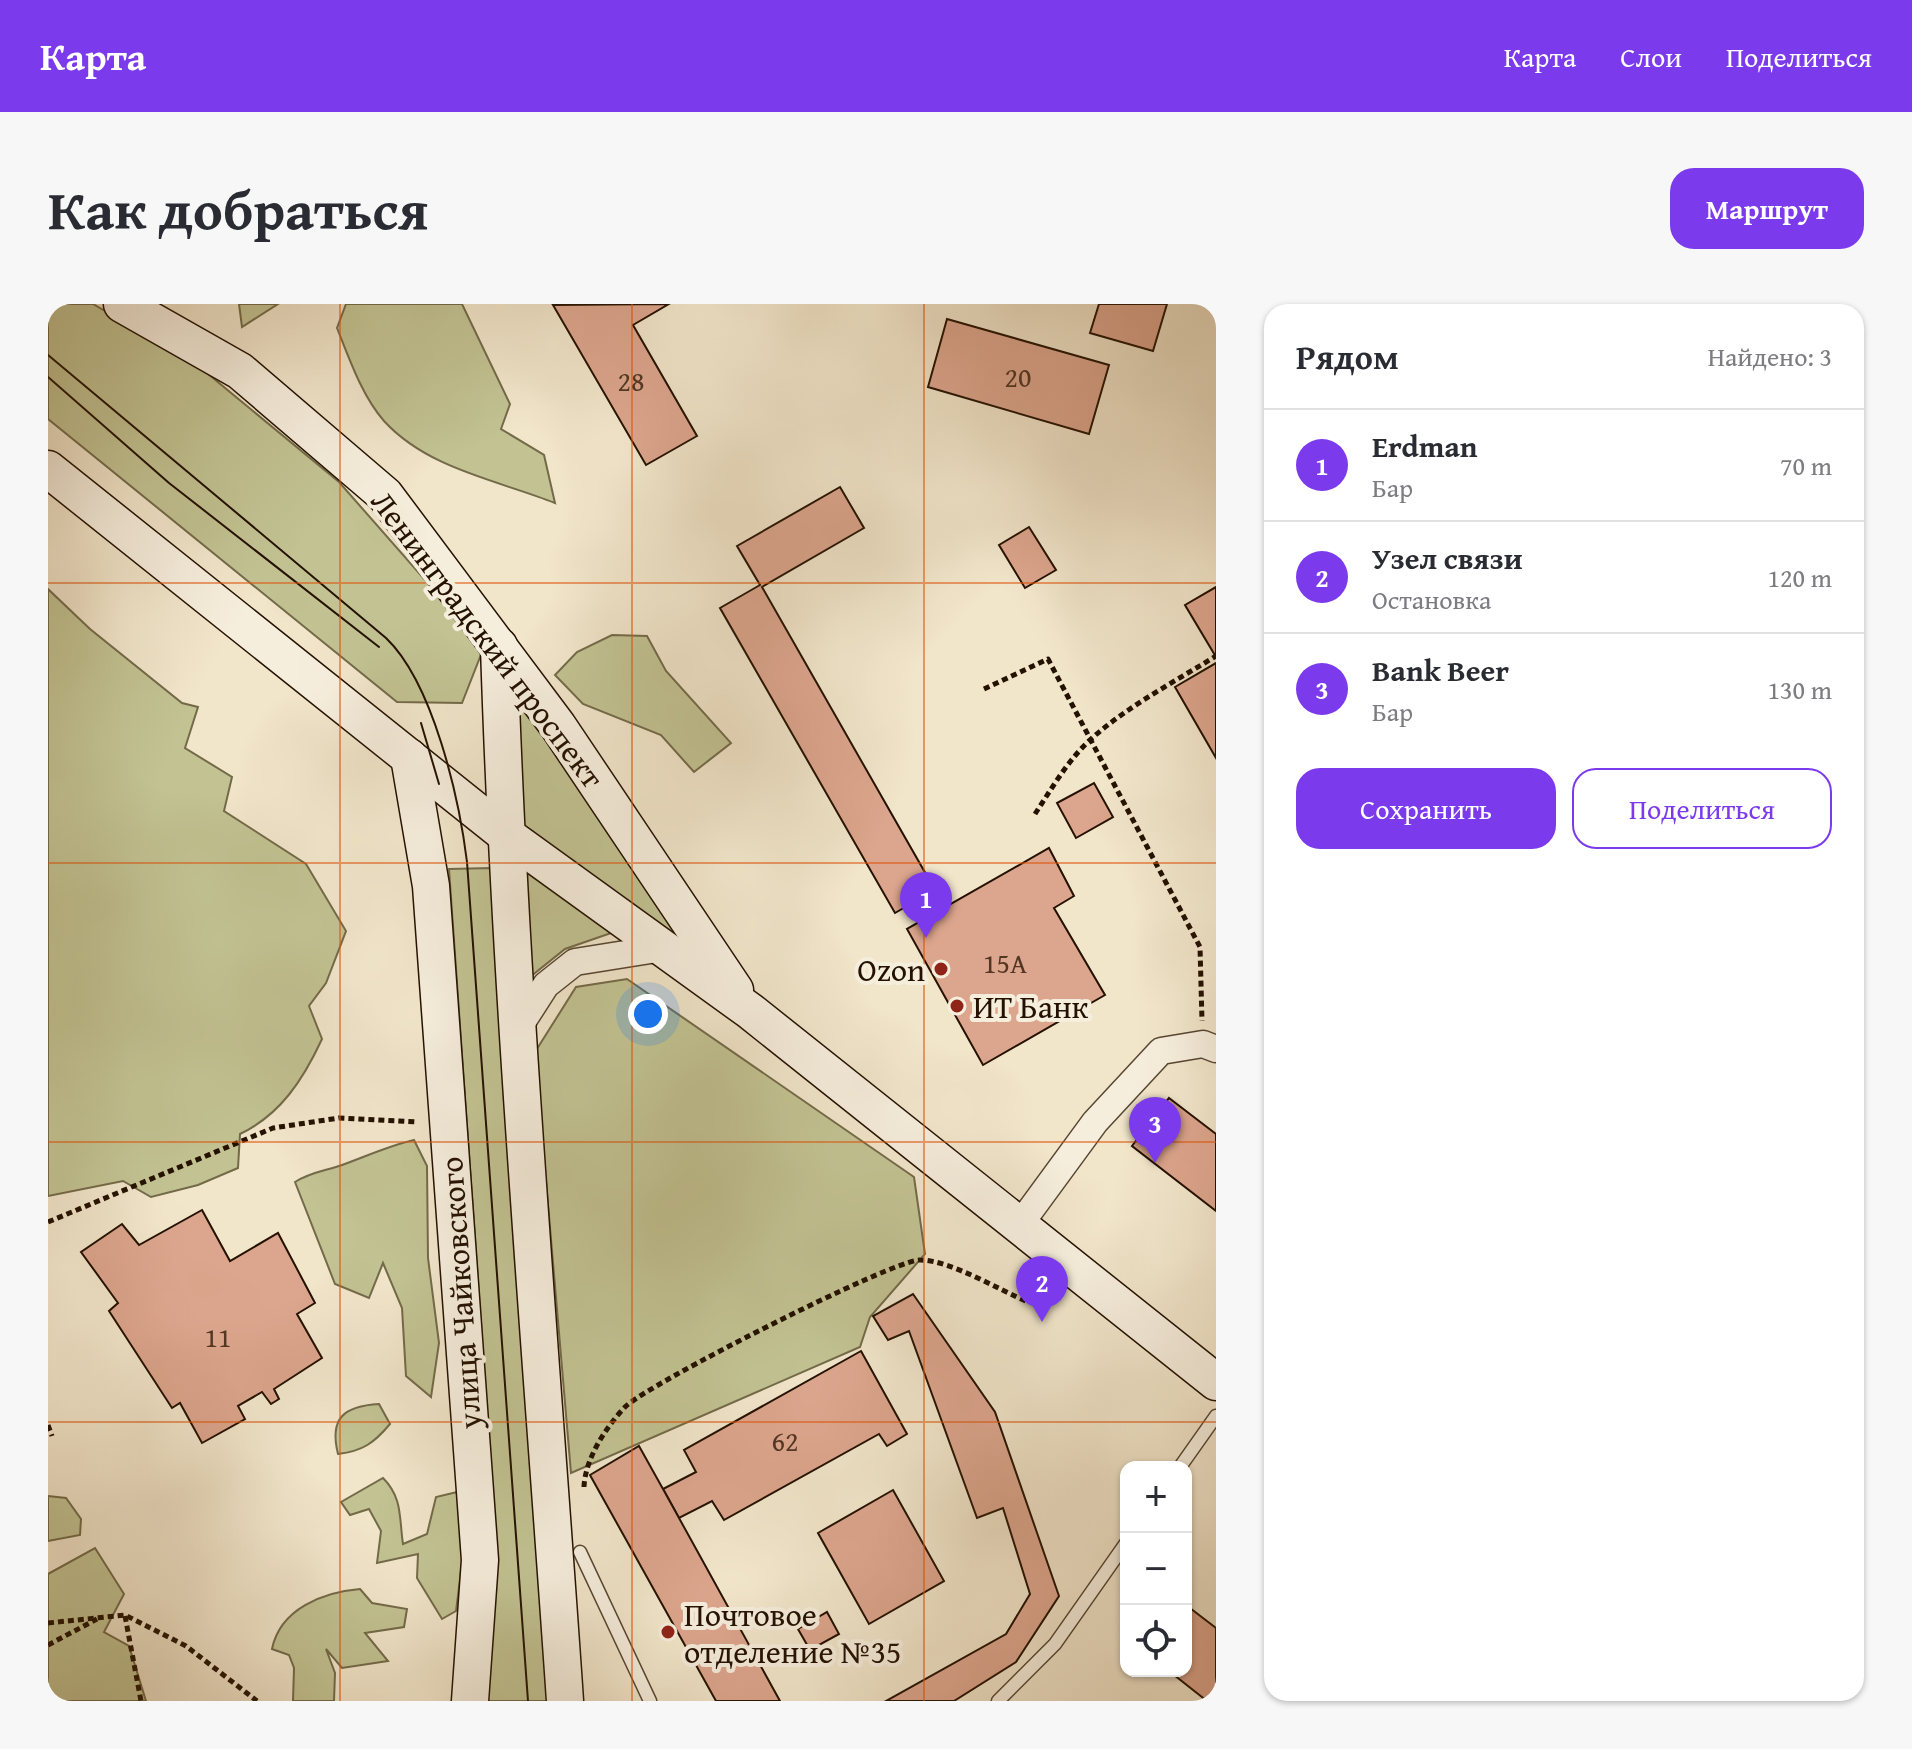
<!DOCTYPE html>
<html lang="ru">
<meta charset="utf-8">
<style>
:root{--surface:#fff;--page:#f7f7f7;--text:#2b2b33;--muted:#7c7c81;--line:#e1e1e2;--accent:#7c3aed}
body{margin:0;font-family:"Gentium Book Plus",serif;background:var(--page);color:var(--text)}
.controls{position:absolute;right:24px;bottom:24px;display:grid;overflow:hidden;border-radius:16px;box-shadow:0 2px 6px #0004}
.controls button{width:72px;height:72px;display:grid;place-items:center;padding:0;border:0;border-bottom:2px solid var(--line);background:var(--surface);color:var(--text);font:40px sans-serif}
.you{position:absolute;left:600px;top:710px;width:28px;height:28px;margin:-20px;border:6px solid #fff;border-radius:50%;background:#1a73e8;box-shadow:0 0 0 12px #1a73e833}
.badge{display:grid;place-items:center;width:52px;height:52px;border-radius:50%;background:var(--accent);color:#fff;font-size:26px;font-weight:700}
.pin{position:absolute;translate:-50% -66px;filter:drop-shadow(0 2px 4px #0008)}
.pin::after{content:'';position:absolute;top:42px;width:28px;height:24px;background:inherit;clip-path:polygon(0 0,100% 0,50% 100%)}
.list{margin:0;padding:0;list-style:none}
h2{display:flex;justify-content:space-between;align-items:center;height:104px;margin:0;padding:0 32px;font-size:34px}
h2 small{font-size:26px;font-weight:400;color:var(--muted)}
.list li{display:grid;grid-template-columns:52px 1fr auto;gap:24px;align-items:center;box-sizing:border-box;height:112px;padding:0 32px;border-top:2px solid var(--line)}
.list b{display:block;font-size:30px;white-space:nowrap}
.list p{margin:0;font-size:26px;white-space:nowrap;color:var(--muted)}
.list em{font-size:26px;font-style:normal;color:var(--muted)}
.actions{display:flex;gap:16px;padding:24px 32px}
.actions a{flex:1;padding:18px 0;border:2px solid var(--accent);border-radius:24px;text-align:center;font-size:28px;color:var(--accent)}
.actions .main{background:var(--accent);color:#fff}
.icon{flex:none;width:44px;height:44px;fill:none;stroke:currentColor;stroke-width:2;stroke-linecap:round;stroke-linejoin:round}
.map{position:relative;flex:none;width:1168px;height:1397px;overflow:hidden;border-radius:24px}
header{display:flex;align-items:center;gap:48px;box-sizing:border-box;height:112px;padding:0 40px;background:var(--accent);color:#fff}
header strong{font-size:38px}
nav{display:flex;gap:44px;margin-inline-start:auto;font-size:28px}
.intro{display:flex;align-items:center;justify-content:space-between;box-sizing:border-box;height:192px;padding:0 48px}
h1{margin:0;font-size:56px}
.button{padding:20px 36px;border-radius:24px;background:var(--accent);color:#fff;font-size:28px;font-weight:700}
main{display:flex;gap:48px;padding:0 48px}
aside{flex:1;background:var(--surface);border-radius:24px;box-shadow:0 2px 6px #0004}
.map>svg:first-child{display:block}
</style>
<header>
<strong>Карта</strong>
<nav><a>Карта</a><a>Слои</a><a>Поделиться</a></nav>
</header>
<div class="intro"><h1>Как добраться</h1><a class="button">Маршрут</a></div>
<main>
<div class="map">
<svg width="1168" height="1397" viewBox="0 0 1168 1397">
<rect width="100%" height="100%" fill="#f1e5ca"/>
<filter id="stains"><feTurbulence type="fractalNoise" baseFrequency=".0025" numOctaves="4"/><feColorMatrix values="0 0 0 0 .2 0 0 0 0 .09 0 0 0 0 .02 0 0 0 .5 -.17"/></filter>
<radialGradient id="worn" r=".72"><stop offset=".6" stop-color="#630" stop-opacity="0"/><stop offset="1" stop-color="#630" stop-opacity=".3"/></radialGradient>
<!-- green -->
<g fill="#c2c292" stroke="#736a49" stroke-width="2">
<path d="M0,0H45L148,60L291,178L436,343L414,399L349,398L0,115Z"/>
<path d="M191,0H230L194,23Z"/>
<path d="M298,0H414L462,100L453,125L496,151L507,199C449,176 380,165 336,117C314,92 301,54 289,24Z"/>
<path d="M0,285L42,325L134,399L150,403L137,444L184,473L176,507L258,560L298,627L278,679L261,702L274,735C255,776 232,811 192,830L190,864L150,881L103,893L75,877L0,892Z"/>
<path d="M564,331L599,332L618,367L683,439L646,468L613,431L535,400L507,371L529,348Z"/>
<path d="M467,386L641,644L474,520Z"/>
<path d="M444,564L502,1397H431L449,1249L401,565Z"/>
<path d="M474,564L569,627L517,645L482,673Z"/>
<path d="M579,675L866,873L877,950L822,1013L812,1043L523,1169L487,748L528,683Z"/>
<path d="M366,836L379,862L380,954L391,1039L383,1093L358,1072L354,1004L335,959L321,994L287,980L247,878C263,868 277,867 294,861C319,852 340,842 366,836Z"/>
<path d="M331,1100L342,1120C326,1139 315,1147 290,1150C281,1114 296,1102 331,1100Z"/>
<path d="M335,1174C355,1194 351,1214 355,1240L379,1230L388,1193L409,1188L415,1251L408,1307L394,1315L369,1274L370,1250L329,1259L333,1227L321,1205L302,1211L293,1198Z"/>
<path d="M0,1192L18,1194L33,1215L32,1231L0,1237Z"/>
<path d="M47,1244L76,1290L56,1328L81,1342L98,1397H0V1270Z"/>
<path d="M312,1285L324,1299L359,1305L356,1323L317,1329L340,1357L294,1364L278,1345L287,1369L286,1397H245L246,1364L241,1351L224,1345C232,1305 275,1288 312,1285Z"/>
</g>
<!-- building -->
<g fill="#dca58d" stroke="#241100" stroke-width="2">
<path d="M621,0L585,21L649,132L598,161L505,1Z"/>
<path d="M1051,0H1119L1105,47L1042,29Z"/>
<path d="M899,15L1061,61L1041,130L880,83Z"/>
<path d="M792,183L816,224L714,283L887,586L847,609L672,304L712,281L689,242Z"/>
<path d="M981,223L1008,266L977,284L951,241Z"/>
<path d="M1168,283V353L1137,301Z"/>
<path d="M1168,359V454L1127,383Z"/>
<path d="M1046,479L1065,513L1028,534L1009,499Z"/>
<path d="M1001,544L1026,592L1006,604L1057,691L935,761L859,625Z"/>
<path d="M1121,794L1168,830V907L1084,842Z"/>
<path d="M154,906L182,957L230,929L267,999L249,1010L274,1054L226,1085L231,1095L223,1100L214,1088L190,1102L197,1115L154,1139L132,1099L124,1104L61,1007L70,999L33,948L74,920L91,941Z"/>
<path d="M865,990L947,1108L1011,1292L968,1358L906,1397H838L958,1330L982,1290L955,1204L929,1214L861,1027L840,1036L825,1012Z"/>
<path d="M813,1047L859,1130L839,1142L831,1130L676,1216L664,1197L631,1214L615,1185L648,1168L636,1146Z"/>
<path d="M591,1142L615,1185L732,1397H668L542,1171Z"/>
<path d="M845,1186L896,1277L821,1320L770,1229Z"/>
<path d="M1138,1301L1168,1324V1397H1159L1121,1367H1138Z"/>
<path d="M779,1308L791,1330L762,1346L750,1325Z"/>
</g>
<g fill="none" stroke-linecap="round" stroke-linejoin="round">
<defs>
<g id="service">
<path d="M1132,1163L1168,1112"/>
<path d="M532,1248L602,1397"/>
<path d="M950,1397L1007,1340L1078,1239"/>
</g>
<g id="minor">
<path d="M469,726L498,681L527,658L615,644"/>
<path d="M970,923L1047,818L1113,747L1155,740L1168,745"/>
</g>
<g id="secondary">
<path d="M74,0L192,67L337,191L510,422L687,686"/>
<path d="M0,165L457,530L702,707L1168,1078"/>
<path d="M451,342C462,694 493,1045 517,1397"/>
<path d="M361,453L383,582L432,1256L422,1397"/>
</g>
</defs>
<!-- service casing -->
<use href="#service" stroke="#574632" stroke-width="15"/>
<!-- minor casing -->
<use href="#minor" stroke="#574632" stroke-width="29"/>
<!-- secondary casing -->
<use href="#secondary" stroke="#241100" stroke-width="39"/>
<!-- path -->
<g stroke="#241100" stroke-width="5" stroke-dasharray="6 4" stroke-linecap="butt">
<path d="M936,385L1000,355L1152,643L1154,717"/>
<path d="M987,510C1004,484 1020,456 1043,435C1080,402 1126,378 1168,352"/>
<path d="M0,918L225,824L291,814L370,818"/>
<path d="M0,1121L4,1132"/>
<path d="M536,1183C537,1155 558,1123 577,1103C598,1081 846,955 872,956C902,956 951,986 980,998"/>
<path d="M77,1312L93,1397"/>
<path d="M0,1319L77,1311L138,1342L209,1397"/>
<path d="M0,1341L49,1315"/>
</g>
<!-- service -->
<use href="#service" stroke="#f6eedd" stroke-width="12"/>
<!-- minor -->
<use href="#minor" stroke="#f6eedd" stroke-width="26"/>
<!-- secondary -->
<use href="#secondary" stroke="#f6eedd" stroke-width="36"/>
<!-- tram -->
<g stroke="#241100" stroke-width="2">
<path d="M0,51L338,334C385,379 411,493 419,558L480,1397"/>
<path d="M0,73L121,179L331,343"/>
<path d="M373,419L391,480"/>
</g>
</g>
<!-- grid -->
<path fill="none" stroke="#de550b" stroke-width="2" stroke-opacity="0.55" d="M292,0V1397M584,0V1397M876,0V1397M0,279H1168M0,559H1168M0,838H1168M0,1118H1168"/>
<!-- markers -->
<g fill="#8f2418" stroke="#f6eedd" stroke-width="3">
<circle cx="893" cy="665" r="8"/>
<circle cx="909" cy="702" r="8"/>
<circle cx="620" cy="1328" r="8"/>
</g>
<g text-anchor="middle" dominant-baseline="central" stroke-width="8" stroke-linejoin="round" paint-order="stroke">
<!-- number labels -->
<g font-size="28" fill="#523623">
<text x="970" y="72">20</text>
<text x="583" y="76">28</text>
<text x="957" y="658">15А</text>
<text x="170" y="1032">11</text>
<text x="737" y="1136">62</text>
</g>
<!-- street labels -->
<g font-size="32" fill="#241100" stroke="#f6eedd">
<text transform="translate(440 335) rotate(53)">Ленинградский проспект</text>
<text transform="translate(412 989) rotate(-94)">улица Чайковского</text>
</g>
<!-- poi labels -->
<g font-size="32" fill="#241100" stroke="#f6eedd" text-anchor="start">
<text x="877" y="665" text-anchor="end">Ozon</text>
<text x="925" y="702">ИТ Банк</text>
<text x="636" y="1310">Почтовое<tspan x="636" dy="37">отделение №35</tspan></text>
</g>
</g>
<rect width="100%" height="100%" filter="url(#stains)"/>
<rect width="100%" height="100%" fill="url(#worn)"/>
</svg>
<div class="controls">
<button>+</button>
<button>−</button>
<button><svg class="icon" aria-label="locate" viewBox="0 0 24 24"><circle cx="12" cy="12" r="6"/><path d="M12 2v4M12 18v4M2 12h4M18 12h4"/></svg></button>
</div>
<div class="you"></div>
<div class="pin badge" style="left:878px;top:634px">1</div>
<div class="pin badge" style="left:994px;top:1018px">2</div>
<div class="pin badge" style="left:1107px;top:859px">3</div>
</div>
<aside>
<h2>Рядом<small>Найдено: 3</small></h2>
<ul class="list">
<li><span class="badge">1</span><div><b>Erdman</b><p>Бар</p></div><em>70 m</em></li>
<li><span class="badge">2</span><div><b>Узел связи</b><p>Остановка</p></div><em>120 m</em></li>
<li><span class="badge">3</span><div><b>Bank Beer</b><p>Бар</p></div><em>130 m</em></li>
</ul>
<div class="actions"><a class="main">Сохранить</a><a>Поделиться</a></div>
</aside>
</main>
